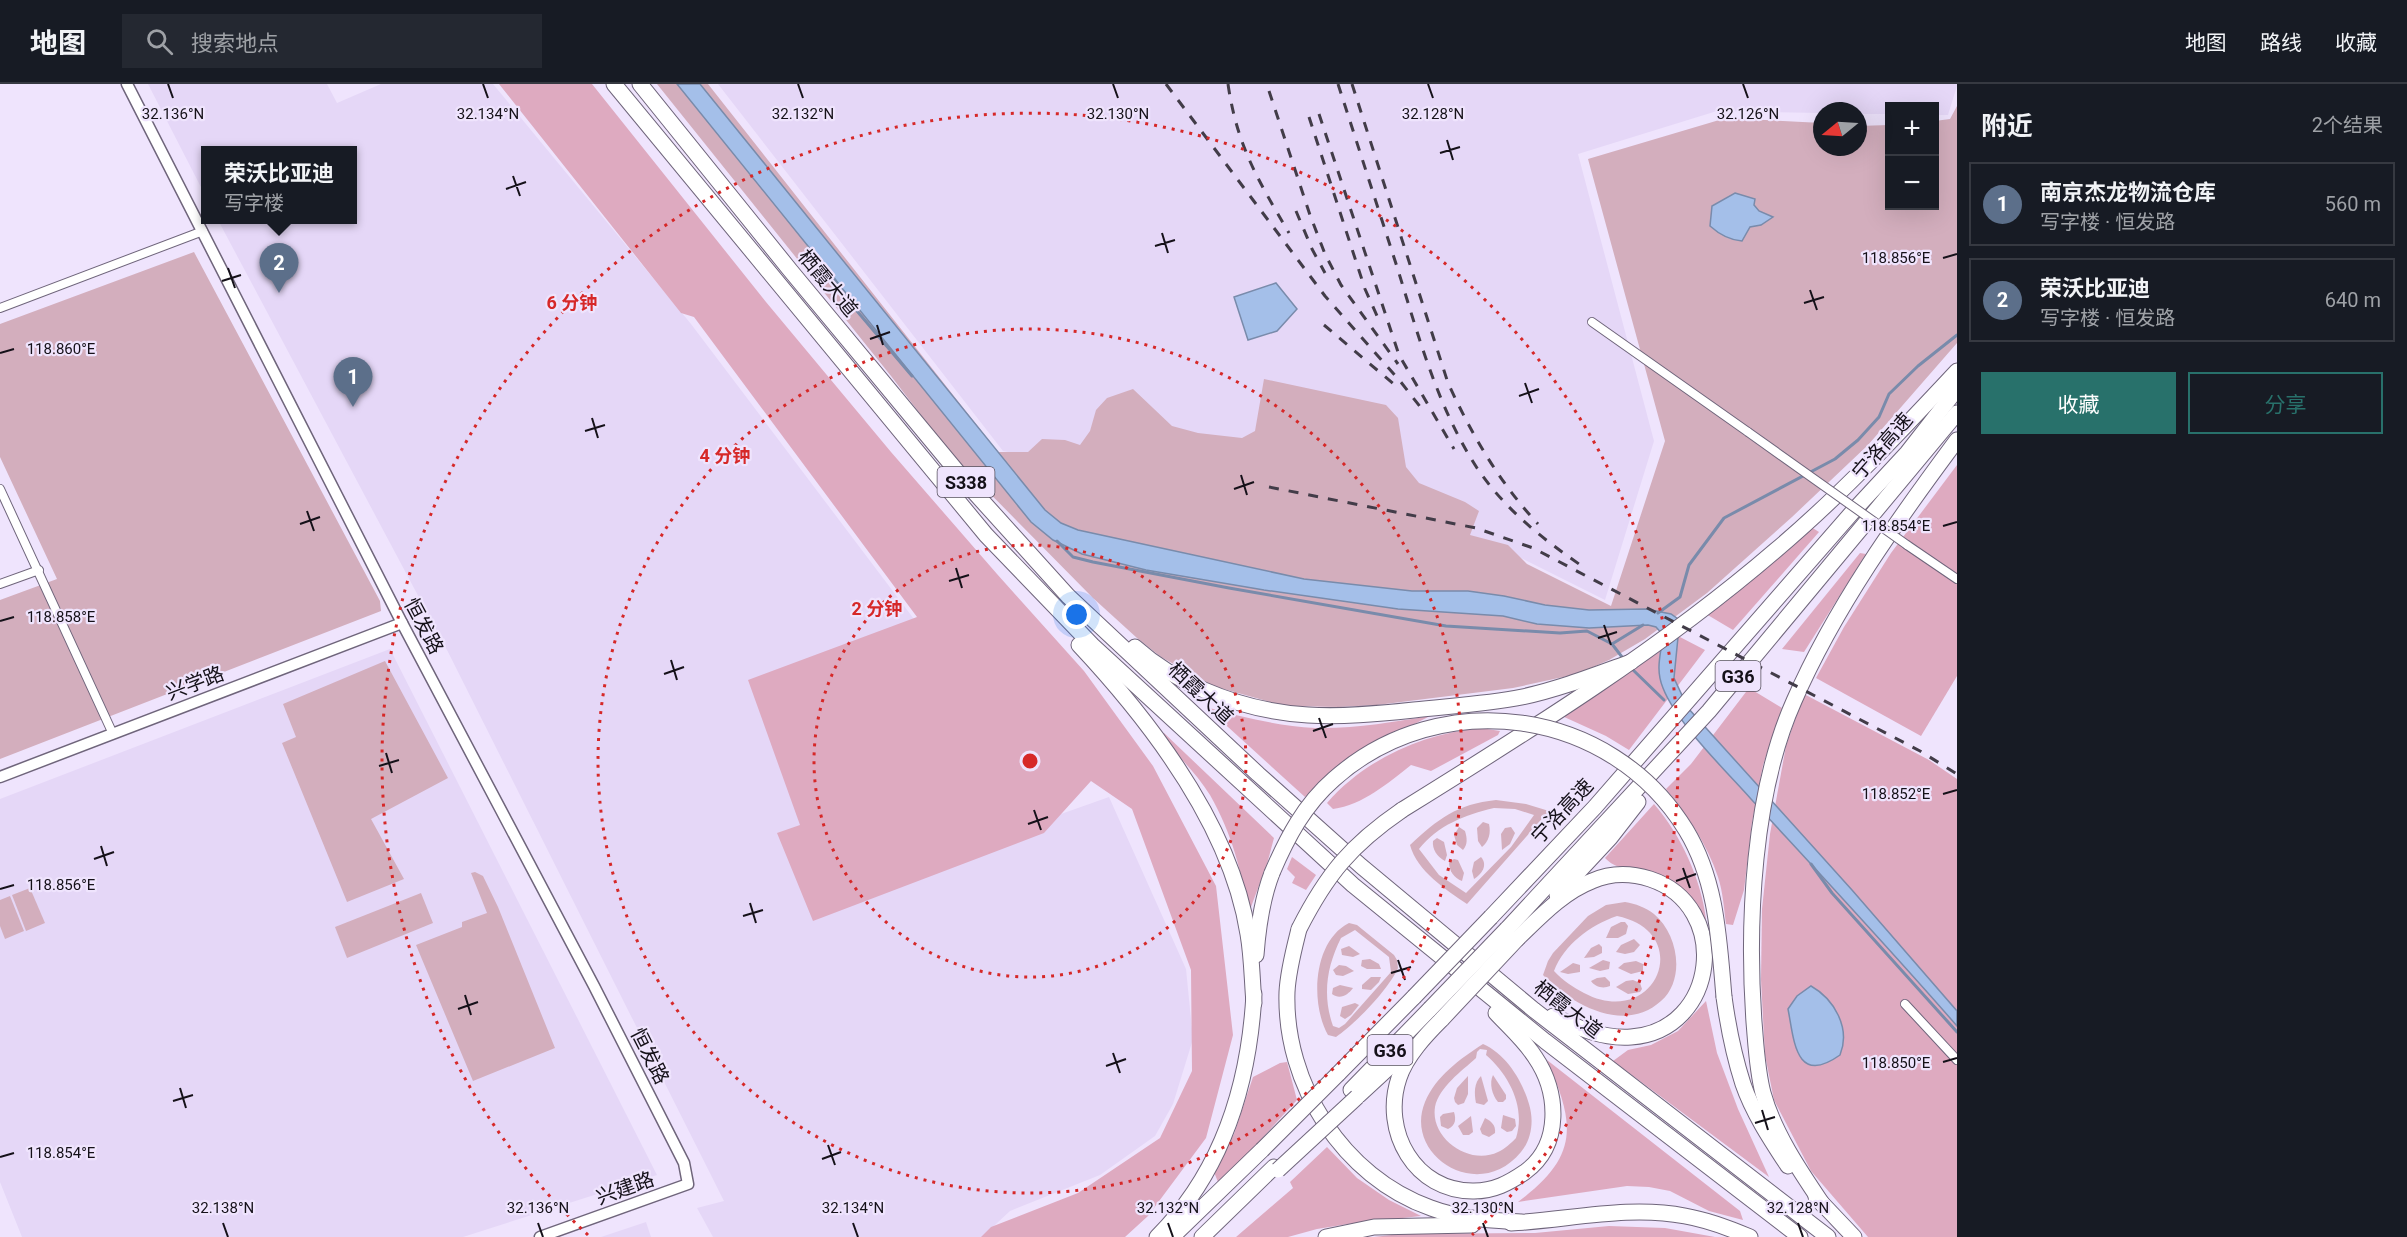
<!DOCTYPE html>
<html lang="zh">
<meta charset="utf-8">
<style>
:root{--surface:#171b24;--page:#242831;--text:#f1f3f6;--muted:#9ea1a6;--line:#363941;--accent:#28716b}
body{margin:0;font-family:Roboto,"Noto Sans SC",sans-serif;background:var(--page);color:var(--text)}
.controls{position:absolute;right:18px;top:18px;display:grid;overflow:hidden;border-radius:0px;box-shadow:0 6px 24px #0002}
.controls button{width:54px;height:54px;display:grid;place-items:center;padding:0;border:0;border-bottom:2px solid var(--line);background:var(--surface);color:var(--text);font:30px sans-serif}
.compass{position:absolute;left:1813px;top:18px;width:54px;height:54px;border-radius:50%;background:var(--surface);box-shadow:0 6px 24px #0002;rotate:252deg}
.you{position:absolute;left:1077px;top:531px;width:21px;height:21px;margin:-15px;border:4px solid #fff;border-radius:50%;background:#1a73e8;box-shadow:0 0 0 9px #1a73e833}
.badge{display:grid;place-items:center;width:39px;height:39px;border-radius:50%;background:var(--accent);color:#fff;font-size:20px;font-weight:700}
.pin{position:absolute;translate:-50% -50px;filter:drop-shadow(0 2px 3px #0008)}
.pin::after{content:'';position:absolute;top:32px;width:21px;height:18px;background:inherit;clip-path:polygon(0 0,100% 0,50% 100%)}
.popup{position:absolute;left:201px;top:62px;width:156px;height:78px;box-sizing:border-box;display:grid;place-content:center;border-radius:0px;background:var(--surface);filter:drop-shadow(0 2px 4px #0005);font-size:20px;white-space:nowrap;color:var(--muted)}
.popup b{font-size:22px;color:var(--text)}
.popup::after{content:'';position:absolute;left:50%;top:100%;margin-left:-12px;border:12px solid transparent;border-top-color:var(--surface)}
.list{margin:0;padding:0;list-style:none}
h2{display:flex;justify-content:space-between;align-items:center;height:78px;margin:0;padding:0 24px;font-size:26px}
h2 small{font-size:20px;font-weight:400;color:var(--muted)}
.list li{display:grid;grid-template-columns:39px 1fr auto;gap:18px;align-items:center;box-sizing:border-box;height:84px;margin:0 12px 12px;padding:0 12px;border:2px solid var(--line);border-radius:0px}
.list b{display:block;font-size:22px;white-space:nowrap}
.list p{margin:0;font-size:20px;white-space:nowrap;color:var(--muted)}
.list em{font-size:20px;font-style:normal;color:var(--muted)}
.actions{display:flex;gap:12px;padding:18px 24px}
.actions a{flex:1;padding:14px 0;border:2px solid var(--accent);border-radius:0px;text-align:center;font-size:21px;color:var(--accent)}
.actions .main{background:var(--accent);color:#fff}
.icon{flex:none;width:33px;height:33px;fill:none;stroke:currentColor;stroke-width:2;stroke-linecap:round;stroke-linejoin:round}
.map{position:relative;flex:none;width:1957px;height:1153px;overflow:hidden}
header{display:flex;align-items:center;gap:36px;box-sizing:border-box;height:84px;padding:0 30px;background:var(--surface);border-bottom:2px solid var(--line)}
header strong{font-size:28px}
nav{display:flex;gap:33px;margin-inline-start:auto;font-size:21px}
.search{width:420px;height:54px;background:var(--page);display:flex;align-items:center;gap:15px;box-sizing:border-box;padding:0 21px;border-radius:0px;color:var(--muted);font-size:22px}
main{display:flex}
aside{flex:1;background:var(--surface)}
.map>svg:first-child{display:block}
</style>
<header>
<strong>地图</strong>
<div class="search"><svg class="icon" aria-label="search" viewBox="0 0 24 24"><circle cx="10" cy="10" r="6"/><path d="M15 15l6 6"/></svg>搜索地点</div>
<nav><a>地图</a><a>路线</a><a>收藏</a></nav>
</header>
<main>
<div class="map">
<svg width="1957" height="1153" viewBox="0 0 1957 1153">
<rect width="100%" height="100%" fill="#efe4fd"/>
<!-- built -->
<g fill="#e5d7f7">
<path d="M148,0H327L337,19L381,0H493L691,240L1028,686L1047,735L1109,713L1186,885L1193,955L1173,1020L1155,1052L1100,1091L1010,1127L982,1153H713L697,1124L724,1117L447,566L218,136H352V67H206L205,111Z"/>
<path d="M718,0H1957V2L1948,31H1935L1934,22H1890L1889,30H1858V27H1822V29L1717,27L1578,70L1654,357L1605,516L1507,467L1003,367Z"/>
<path d="M390,565L657,1091L463,1153H22L0,1098V715Z"/>
<path d="M646,1138L651,1153H601Z"/>
</g>
<!-- green -->
<g fill="#d3aebd" fill-rule="evenodd">
<path d="M657,0H708L998,368H1028L1042,355L1065,356L1080,361L1090,347L1096,326L1107,314L1133,305L1172,342L1198,349L1242,354L1255,347L1264,295L1386,321L1398,334L1406,383L1419,399L1465,418L1479,427L1470,451L1508,461L1527,480L1611,522L1665,357L1588,75L1726,34L1822,39V63H1858V42L1889,41L1890,122H1934L1935,37L1950,35L1957,22V259L1868,361L1792,433L1707,509L1645,555L1609,576L1577,590L1513,604L1377,621L1338,623L1284,622L1213,602L1161,573L1137,554L1093,514L950,369L891,292Z"/>
<path d="M194,168L380,517L381,527L0,675V516L57,495L0,373V240Z"/>
<path d="M385,577L448,694L371,735L404,795L347,818L282,659L296,653L283,620Z"/>
<path d="M1496,716L1526,720L1549,727L1467,820C1446,806 1417,787 1410,761C1438,735 1457,720 1496,716ZM1494,724L1515,725L1534,731L1511,763L1466,809L1439,791L1419,765C1438,741 1465,731 1494,724Z"/>
<path d="M1483,738L1489,740C1491,749 1489,757 1482,763L1478,757L1477,744Z"/>
<path d="M1459,743L1465,747C1467,754 1468,760 1463,766L1457,761L1454,751Z"/>
<path d="M1511,743L1515,749L1510,760L1502,766L1501,750L1505,744Z"/>
<path d="M1437,754L1444,758L1447,771L1445,777C1437,773 1432,765 1433,757Z"/>
<path d="M1481,773C1488,781 1482,790 1474,795L1472,787L1474,778Z"/>
<path d="M1454,775L1458,776L1464,789L1462,797C1454,794 1449,787 1449,778Z"/>
<path d="M475,788L483,792L498,823L555,964L473,997L416,861L462,843V838L487,829L471,789Z"/>
<path d="M30,804L45,839L26,847L12,811Z"/>
<path d="M421,809L433,839L347,874L335,843Z"/>
<path d="M10,812L24,847L5,855L0,842V816Z"/>
<path d="M1625,818C1636,820 1645,823 1654,830C1678,850 1686,895 1661,917C1625,950 1571,921 1543,891L1548,877L1553,869L1588,832L1606,821ZM1617,832C1696,848 1656,947 1584,909C1573,903 1563,897 1554,887C1564,861 1590,841 1617,832Z"/>
<path d="M1621,838H1625L1628,842L1626,850L1618,854H1606L1611,843Z"/>
<path d="M1349,839L1357,841L1394,871L1397,876L1398,884C1389,905 1355,940 1336,953L1328,951C1310,919 1313,857 1349,839ZM1355,846L1389,873L1391,888L1345,940L1339,944L1333,942C1322,911 1327,882 1341,854Z"/>
<path d="M1634,855L1640,861L1634,868L1625,870L1616,868L1621,861Z"/>
<path d="M1599,860L1602,863V869L1594,873L1584,874L1591,864Z"/>
<path d="M1349,862L1360,870L1353,873L1342,871L1341,865Z"/>
<path d="M1370,875L1379,880L1381,885H1367L1361,882L1362,876Z"/>
<path d="M1603,876L1610,878L1609,885L1600,887L1589,884Z"/>
<path d="M1636,877L1643,880V887L1631,890L1618,884L1624,879Z"/>
<path d="M1573,879L1580,881V888L1568,890L1560,888Z"/>
<path d="M1339,881L1346,882L1354,887L1343,892L1336,891L1333,886Z"/>
<path d="M1371,893H1381L1379,898L1371,906L1362,905V901Z"/>
<path d="M1605,893L1610,898V902C1603,905 1595,903 1591,897L1597,894Z"/>
<path d="M1633,896L1640,899L1642,905L1640,908L1628,910L1616,903L1626,897Z"/>
<path d="M1340,901L1353,904C1348,911 1340,916 1332,910L1333,904Z"/>
<path d="M1355,919L1359,921L1351,931L1345,935L1340,932L1342,923Z"/>
<path d="M1483,960C1506,970 1522,996 1529,1020C1534,1036 1532,1055 1521,1068C1478,1120 1403,1071 1425,1018C1436,992 1460,975 1483,960ZM1480,965L1487,966L1486,971C1509,991 1526,1023 1516,1054C1511,1059 1505,1065 1498,1068C1470,1082 1430,1055 1435,1023C1439,1003 1462,987 1476,974L1477,968Z"/>
<path d="M1493,991L1506,1011V1015L1503,1018H1498C1492,1011 1489,999 1493,991Z"/>
<path d="M1468,992V1010L1464,1019L1458,1021L1455,1018L1454,1014L1457,1004Z"/>
<path d="M1481,992L1488,1017L1484,1021L1476,1019C1474,1009 1474,999 1481,992Z"/>
<path d="M1454,1028C1456,1035 1456,1041 1448,1045L1441,1042L1440,1033L1443,1030Z"/>
<path d="M1503,1031L1515,1035L1516,1042L1512,1047L1507,1048L1501,1044Z"/>
<path d="M1471,1032L1473,1048L1469,1051H1463L1458,1042Z"/>
<path d="M1485,1034C1491,1037 1496,1041 1495,1049L1489,1053L1482,1050L1480,1045Z"/>
</g>
<!-- forest -->
<g fill="#deaac0">
<path d="M499,0H592L766,218L891,368L997,490L1084,587L1153,682L1216,802L1233,951L1206,1054L1148,1132L1125,1153H981L991,1143L1078,1109L1160,1054L1192,987L1191,886L1132,725L1091,697L1044,749L813,837L777,749L800,741L748,596L917,533L694,233L681,229Z"/>
<path d="M1957,381V592L1921,652L1816,594L1844,543L1891,469Z"/>
<path d="M1811,443L1819,448L1733,546L1706,530Z"/>
<path d="M1860,469L1866,470L1804,568L1782,565Z"/>
<path d="M1678,552L1705,566L1629,666L1606,652L1562,632Z"/>
<path d="M1749,604L1782,624L1763,681L1752,738L1744,806L1733,841L1726,840C1724,825 1723,808 1718,793C1707,760 1688,732 1666,705L1691,680Z"/>
<path d="M1804,610L1929,676L1957,695V1153H1868L1811,1087L1774,1016L1765,971L1761,896L1762,825L1770,750L1786,662Z"/>
<path d="M1206,623C1242,633 1278,642 1315,644C1354,645 1392,638 1430,632L1352,672L1305,713Z"/>
<path d="M1481,644L1500,647L1498,651L1431,687L1411,681C1388,699 1363,721 1333,725L1327,719C1365,675 1424,649 1481,644Z"/>
<path d="M1164,649L1274,754L1267,780L1248,831C1242,787 1232,750 1210,711C1197,690 1178,672 1162,653Z"/>
<path d="M1654,720C1681,751 1701,795 1706,835L1702,837C1691,808 1670,790 1639,785C1623,782 1617,786 1605,774Z"/>
<path d="M1292,773L1316,791L1306,806L1292,799L1295,793L1287,785Z"/>
<path d="M1706,917L1717,969L1738,1025L1769,1093L1613,977L1628,966L1651,961L1678,947Z"/>
<path d="M1547,976L1740,1127L1743,1136L1709,1127L1670,1107L1649,1103L1627,1102L1518,1118C1580,1072 1575,1040 1547,976Z"/>
<path d="M1287,978L1297,1016L1235,1084L1218,1098L1214,1088L1234,1050L1253,993L1280,979Z"/>
<path d="M1327,1063L1357,1094L1389,1116L1421,1132L1348,1140L1317,1145L1288,1153H1236L1293,1104L1290,1098Z"/>
<path d="M1609,1142L1665,1144L1715,1153H1374L1400,1150L1535,1149Z"/>
</g>
<!-- water -->
<g fill="#a4bfe9" stroke="#798bab" stroke-width="1.5">
<path d="M677,0H700L1045,426L1061,439L1078,446L1304,495L1412,507H1468L1504,512L1545,521L1589,526L1646,525L1671,530L1678,535L1679,543L1674,594L1688,624L1852,806L1957,927V942C1890,865 1820,790 1751,715C1726,687 1676,638 1663,604C1655,585 1661,570 1663,551L1656,543L1648,541L1589,544L1537,540L1503,532L1398,525L1264,506L1146,486L1082,470L1053,456L1031,438Z"/>
<path d="M1735,109L1755,115L1754,121L1759,127L1773,133L1761,141L1750,143L1742,157C1729,156 1720,151 1710,142L1712,122Z"/>
<path d="M1276,199L1297,225L1277,247L1248,256L1234,213Z"/>
<path d="M1811,902C1834,915 1851,944 1840,971C1795,1003 1794,955 1788,925L1797,912Z"/>
</g>
<g fill="none" stroke-linecap="round" stroke-linejoin="round">
<!-- stream -->
<g stroke="#798bab" stroke-width="3">
<path d="M830,189L857,227L912,292"/>
<path d="M1057,457L1073,473L1093,478L1229,504L1446,542L1560,549L1587,547L1612,560L1622,573"/>
<path d="M1658,529L1680,513L1689,481L1724,434L1835,375L1858,356L1879,333L1889,310L1918,282L1957,251"/>
<path d="M1612,560L1643,541"/>
<path d="M1631,584L1664,616"/>
<path d="M1811,780L1832,809L1957,948"/>
</g>
<defs>
<g id="street">
<path d="M0,224L203,147"/>
<path d="M1592,238L1748,348"/>
<path d="M0,405L113,650"/>
<path d="M1907,461L1957,495"/>
<path d="M0,500L39,486"/>
<path d="M1905,920L1957,976"/>
</g>
<g id="secondary">
<path d="M127,0L402,539L594,902L684,1079L688,1100L540,1153"/>
<path d="M0,693L402,539"/>
</g>
<g id="highway">
<path d="M614,0L986,451L1092,561L1353,801L1545,957L1800,1153"/>
<path d="M640,0L790,186L975,409L1068,512L1258,690L1361,782L1534,926L1828,1153"/>
<path d="M1079,561C1152,639 1231,742 1248,850C1252,873 1252,896 1254,919"/>
<path d="M1135,563C1155,581 1180,596 1204,606C1278,638 1337,634 1414,626C1450,622 1487,620 1522,613C1559,605 1595,591 1631,578"/>
<path d="M1402,726C1531,646 1661,565 1776,466C1841,411 1899,349 1957,287"/>
<path d="M1557,811L1610,754L1638,718"/>
<path d="M1491,833L1595,723L1856,424L1907,369L1957,305"/>
<path d="M1299,845C1294,865 1288,887 1287,908C1284,1000 1343,1093 1431,1124C1460,1135 1491,1136 1521,1138"/>
<path d="M1507,845L1709,627L1957,329"/>
<path d="M1517,855C1539,834 1563,808 1592,797C1610,789 1631,789 1650,795C1732,822 1718,947 1631,953C1603,955 1578,944 1553,932"/>
<path d="M1256,871C1258,844 1262,815 1272,789"/>
<path d="M1724,913C1728,942 1734,972 1743,1000C1753,1029 1771,1056 1788,1082"/>
<path d="M1442,935C1426,951 1406,972 1399,994C1381,1047 1415,1108 1474,1107C1494,1107 1509,1099 1525,1088C1562,1061 1559,1008 1535,973C1524,956 1509,943 1496,929"/>
<path d="M1338,990L1414,913"/>
<path d="M1351,1006L1430,925"/>
<path d="M1359,1011L1410,964"/>
<path d="M1816,1113L1854,1153"/>
<path d="M1823,1121C1800,1087 1774,1049 1763,1009C1757,986 1756,961 1754,938C1747,838 1753,709 1794,617C1835,523 1896,438 1957,356"/>
<path d="M1511,1139C1569,1136 1628,1121 1685,1132C1708,1136 1729,1144 1750,1153"/>
<path d="M1157,1153C1222,1088 1249,1000 1254,910"/>
<path d="M1172,1153L1262,1066"/>
<path d="M1202,1153L1274,1083"/>
<path d="M1326,1153L1374,1143L1472,1141"/>
</g>
</defs>
<!-- street casing -->
<use href="#street" stroke="#6f657b" stroke-width="10"/>
<!-- secondary casing -->
<use href="#secondary" stroke="#6f657b" stroke-width="13"/>
<!-- highway casing -->
<use href="#highway" stroke="#6f657b" stroke-width="17"/>
<!-- street -->
<use href="#street" stroke="#fff" stroke-width="8"/>
<!-- secondary -->
<use href="#secondary" stroke="#fff" stroke-width="10"/>
<!-- highway -->
<use href="#highway" stroke="#fff" stroke-width="15"/>
<!-- rail -->
<g stroke="#423c48" stroke-width="3" stroke-dasharray="10 10" stroke-linecap="butt">
<path d="M1166,0L1325,212L1400,297L1425,329"/>
<path d="M1228,0C1237,62 1258,96 1289,149"/>
<path d="M1338,0C1358,62 1378,124 1398,186C1419,254 1438,324 1477,384C1504,424 1540,453 1579,480"/>
<path d="M1352,0L1448,299C1472,351 1499,398 1538,440"/>
<path d="M1269,7L1310,131L1325,170L1341,201L1398,280"/>
<path d="M1319,30L1399,271L1454,365"/>
<path d="M1309,33L1365,205L1378,234"/>
<path d="M1296,127L1312,165L1325,189"/>
<path d="M1324,241L1396,302"/>
<path d="M1269,403L1476,444L1533,464L1920,667L1957,690"/>
</g>
<defs>
<path id="street-bridge" d="M1748,348L1907,461"/>
<g id="highway-bridge">
<path d="M1272,789C1287,754 1304,721 1334,695C1441,600 1611,624 1686,746C1717,797 1719,856 1724,913"/>
<path d="M1299,845C1327,790 1351,761 1402,726"/>
<path d="M1414,913L1491,833"/>
<path d="M1430,925L1507,845"/>
<path d="M1442,935L1517,855"/>
<path d="M1262,1066L1338,990"/>
<path d="M1278,1086L1357,1013"/>
</g>
</defs>
<!-- street-bridge casing -->
<use href="#street-bridge" stroke="#6f657b" stroke-width="10" stroke-linecap="butt"/>
<!-- highway-bridge casing -->
<use href="#highway-bridge" stroke="#6f657b" stroke-width="17" stroke-linecap="butt"/>
<!-- street-bridge -->
<use href="#street-bridge" stroke="#fff" stroke-width="8"/>
<!-- highway-bridge -->
<use href="#highway-bridge" stroke="#fff" stroke-width="15"/>
</g>
<!-- ticks -->
<path fill="none" stroke="#151119" stroke-width="2" d="M168,0L173,14M483,0L488,14M798,0L803,14M1113,0L1118,14M1428,0L1433,14M1743,0L1748,14M1447,56L1453,76M1440,69L1460,63M513,92L520,112M506,105L526,98M1162,149L1168,169M1155,162L1175,156M1943,174L1957,170M228,184L235,204M222,197L241,191M1810,206L1817,226M1804,219L1824,213M877,241L883,261M870,255L890,248M0,269L14,265M1525,299L1532,319M1519,312L1539,305M592,334L598,354M585,347L605,341M1241,391L1247,411M1234,405L1254,398M307,427L314,447M300,440L320,433M1943,442L1957,438M956,484L962,504M949,497L969,491M0,537L14,533M1604,541L1611,561M1598,554L1617,548M671,576L677,596M664,590L684,583M1319,634L1326,654M1313,647L1333,640M386,669L392,689M379,682L399,676M1943,710L1957,706M1034,726L1041,746M1028,740L1048,733M101,762L107,782M94,775L114,768M1683,784L1690,804M1676,797L1696,790M0,805L14,801M750,819L756,839M743,832L763,826M1398,876L1405,896M1391,889L1411,883M465,911L471,931M458,925L478,918M1113,969L1120,989M1943,978L1957,974M1106,982L1126,975M180,1004L186,1024M173,1017L193,1011M1762,1026L1768,1046M1755,1039L1775,1033M828,1061L835,1081M0,1073L14,1069M822,1075L841,1068M223,1139L228,1153M538,1139L543,1153M853,1139L858,1153M1168,1139L1173,1153M1483,1139L1488,1153M1798,1139L1803,1153"/>
<!-- distance rings -->
<g fill="none" stroke="#d62828" stroke-width="3" stroke-dasharray="3 6">
<circle cx="1030" cy="677" r="216"/>
<circle cx="1030" cy="677" r="432"/>
<path d="M588 1151A648 648 0 1 1 1472 1151"/>
</g>
<g text-anchor="middle" dominant-baseline="central" stroke-width="4.5" stroke-linejoin="round" paint-order="stroke">
<!-- shield labels -->
<g fill="#efe4fd" stroke="#56505d" stroke-width="1.5">
<rect x="937.5" y="383" width="57" height="30" rx="4.5"/>
<rect x="1715.5" y="577" width="45" height="30" rx="4.5"/>
<rect x="1367.5" y="951" width="45" height="30" rx="4.5"/>
</g>
<g font-size="18" font-weight="bold" fill="#151119">
<text x="966" y="398">S338</text>
<text x="1738" y="592">G36</text>
<text x="1390" y="966">G36</text>
</g>
<!-- street labels -->
<g font-size="20" fill="#151119" stroke="#efe4fd">
<text transform="translate(828 199) rotate(50)">栖霞大道</text>
<text transform="translate(1882 362) rotate(-49)">宁洛高速</text>
<text transform="translate(424 542) rotate(62)">恒发路</text>
<text transform="translate(195 599) rotate(-21)">兴学路</text>
<text transform="translate(1201 609) rotate(43)">栖霞大道</text>
<text transform="translate(1562 727) rotate(-47)">宁洛高速</text>
<text transform="translate(1568 925) rotate(38)">栖霞大道</text>
<text transform="translate(650 972) rotate(63)">恒发路</text>
<text transform="translate(625 1104) rotate(-20)">兴建路</text>
</g>
</g>
<g font-size="15" text-anchor="middle" fill="#151119" stroke="#efe4fd" stroke-width="4.5" stroke-linejoin="round" paint-order="stroke">
<text x="173" y="35">32.136°N</text>
<text x="488" y="35">32.134°N</text>
<text x="803" y="35">32.132°N</text>
<text x="1118" y="35">32.130°N</text>
<text x="1433" y="35">32.128°N</text>
<text x="1748" y="35">32.126°N</text>
<text x="1896" y="179">118.856°E</text>
<text x="61" y="270">118.860°E</text>
<text x="1896" y="447">118.854°E</text>
<text x="61" y="538">118.858°E</text>
<text x="1896" y="715">118.852°E</text>
<text x="61" y="806">118.856°E</text>
<text x="1896" y="984">118.850°E</text>
<text x="61" y="1074">118.854°E</text>
<text x="1798" y="1129">32.128°N</text>
<text x="223" y="1129">32.138°N</text>
<text x="538" y="1129">32.136°N</text>
<text x="853" y="1129">32.134°N</text>
<text x="1168" y="1129">32.132°N</text>
<text x="1483" y="1129">32.130°N</text>
</g>
<circle cx="1030" cy="677" r="9" fill="#d62828" stroke="#efe4fd" stroke-width="3"/>
<g font-size="18" text-anchor="middle" font-weight="bold" fill="#d62828" stroke="#efe4fd" stroke-width="4.5" stroke-linejoin="round" paint-order="stroke">
<text x="572" y="225">6 分钟</text>
<text x="725" y="378">4 分钟</text>
<text x="877" y="531">2 分钟</text>
</g>
</svg>
<div class="controls">
<button>+</button>
<button>−</button>
</div>
<svg class="compass" viewBox="-18 -18 36 36"><path d="M0-13l5 13h-10z" fill="#e53935"/><path d="M0 13l5-13h-10z" fill="#9ea1a6"/></svg>
<div class="you"></div>
<div class="pin badge" style="left:353px;top:323px;background:#5c6f8a">1</div>
<div class="pin badge" style="left:279px;top:209px;background:#5c6f8a">2</div>
<div class="popup"><b>荣沃比亚迪</b>写字楼</div>
</div>
<aside>
<h2>附近<small>2个结果</small></h2>
<ul class="list">
<li><span class="badge" style="background:#5c6f8a">1</span><div><b>南京杰龙物流仓库</b><p>写字楼 · 恒发路</p></div><em>560 m</em></li>
<li><span class="badge" style="background:#5c6f8a">2</span><div><b>荣沃比亚迪</b><p>写字楼 · 恒发路</p></div><em>640 m</em></li>
</ul>
<div class="actions"><a class="main">收藏</a><a>分享</a></div>
</aside>
</main>
